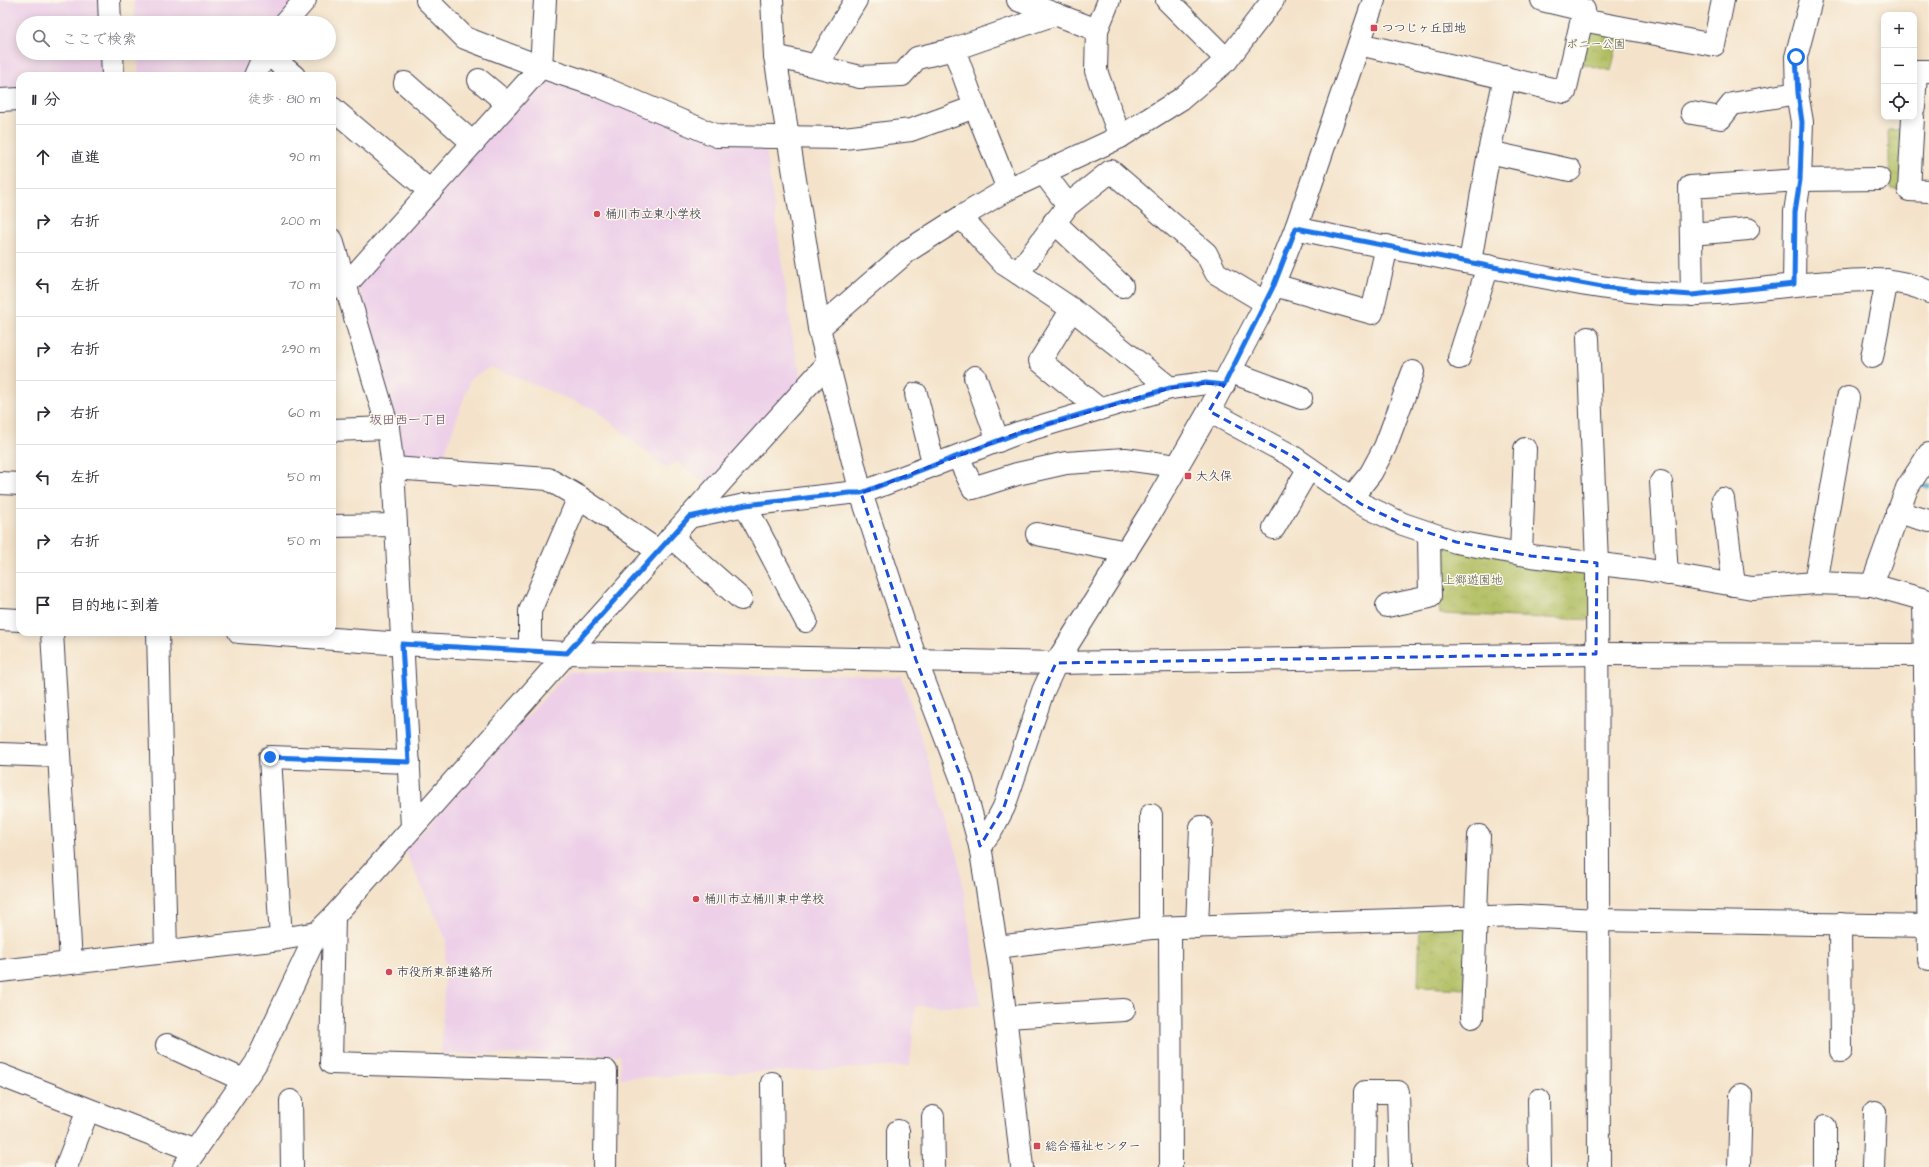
<!DOCTYPE html>
<html lang="ja">
<meta charset="utf-8">
<style>
:root{--surface:#fff;--page:#f2f2f3;--text:#2b2b33;--muted:#7c7c81;--line:#e1e1e2}
body{margin:0;font-family:"Architects Daughter","Klee One",sans-serif;background:var(--page);color:var(--text)}
.controls{position:absolute;right:12px;top:12px;display:grid;overflow:hidden;border-radius:8px;box-shadow:0 2px 10px #0003}
.controls button{width:36px;height:36px;display:grid;place-items:center;padding:0;border:0;border-bottom:1px solid var(--line);background:var(--surface);color:var(--text);font:20px sans-serif}
.stop{position:absolute;width:12px;height:12px;margin:-9px;border:3px solid #1a73e8;border-radius:50%;background:#fff}
.stop.end{background:#1a73e8;border-color:#fff;box-shadow:0 1px 4px #0008}
.list{margin:0;padding:0;list-style:none}
h2{display:flex;justify-content:space-between;align-items:center;height:52px;margin:0;padding:0 16px;font-size:17px}
h2 small{font-size:13px;font-weight:400;color:var(--muted)}
.list li{display:grid;grid-template-columns:26px 1fr auto;gap:12px;align-items:center;box-sizing:border-box;height:64px;padding:0 16px;border-top:1px solid var(--line)}
.list b{display:block;font-size:15px;white-space:nowrap}
.list em{font-size:13px;font-style:normal;color:var(--muted)}
.icon{flex:none;width:22px;height:22px;fill:none;stroke:currentColor;stroke-width:2;stroke-linecap:round;stroke-linejoin:round}
.map{position:relative;flex:none;width:1929px;height:1167px;overflow:hidden}
.search{position:absolute;background:var(--surface);box-shadow:0 2px 10px #0003;left:16px;top:16px;width:320px;height:44px;display:flex;align-items:center;gap:10px;box-sizing:border-box;padding:0 14px;border-radius:22px;color:var(--muted);font-size:15px}
.panel{position:absolute;background:var(--surface);box-shadow:0 2px 10px #0003;left:16px;top:72px;width:320px;height:564px;border-radius:12px}
.map>svg:first-child{display:block}
</style>
<div class="map">
<svg width="1929" height="1167" viewBox="0 0 1929 1167">
<defs>
<pattern id="park-crowns" width="20" height="18" patternUnits="userSpaceOnUse"><rect width="20" height="18" fill="#b0bd5f"/><path d="M2 6a3 3 0 1 1 6 0M12 15a3 3 0 1 1 6 0" fill="none" stroke="#97a253"/></pattern>
</defs>
<rect width="100%" height="100%" fill="#fbf7ec"/>
<filter id="ink" filterUnits="userSpaceOnUse"><feTurbulence type="fractalNoise" baseFrequency=".025" numOctaves="2"/><feDisplacementMap in="SourceGraphic" scale="8" xChannelSelector="R" yChannelSelector="G"/><feConvolveMatrix kernelMatrix="1 2 1 2 8 2 1 2 1" color-interpolation-filters="sRGB"/></filter>
<filter id="wash" filterUnits="userSpaceOnUse"><feTurbulence type="fractalNoise" baseFrequency=".012" numOctaves="4" result="noise"/><feDisplacementMap in="SourceGraphic" scale="16" xChannelSelector="R" yChannelSelector="G"/><feGaussianBlur stdDeviation="0.9" result="paint"/><feColorMatrix in="noise" values="0 0 0 0 0 0 0 0 0 0 0 0 0 0 0 0 0 1.4 0 .05"/><feComposite in="paint" operator="in"/></filter>
<g filter="url(#wash)">
<rect width="100%" height="100%" fill="#f4e3ca"/>
<!-- built -->
<g fill="#edd0e8">
<path d="M0,0H109L110,23H23V53H112L113,76H20V99L0,100Z"/>
<path d="M134,0H295L275,23H135Z"/>
<path d="M137,53H258L249,76H139Z"/>
<path d="M539,80L765,142L793,341L802,378L708,484L677,462L667,469L596,410L491,367L471,378L441,464L411,465L400,457L397,430L357,282Z"/>
<path d="M568,672L902,677L959,859L981,1006H915L910,1066L620,1078V1055L441,1054L446,939L405,851Z"/>
</g>
<!-- park -->
<g fill="url(#park-crowns)" stroke="#69704d">
<path d="M1581,18L1621,27L1611,71L1572,61Z"/>
<path d="M1913,129L1909,190L1890,188L1888,130Z"/>
<path d="M1429,533L1597,563L1596,620L1440,614Z"/>
<path d="M1420,925L1469,926L1467,989L1418,987Z"/>
</g>
<g fill="none" stroke-linecap="round" stroke-linejoin="round">
<!-- stream -->
<path stroke="#5ba7d4" stroke-width="5" d="M1917,484L1929,486"/>
</g>
</g>
<g filter="url(#ink)">
<g fill="none" stroke-linecap="round" stroke-linejoin="round">
<defs>
<g id="minor">
<path d="M109,0L110,23"/>
<path d="M427,0L465,38L541,67L601,87L717,136L844,138L911,130L975,107"/>
<path d="M772,0L775,56L819,328L861,493L916,660L962,780L980,846L1000,969L1022,1167"/>
<path d="M1018,0L1097,30"/>
<path d="M1109,0L1097,30L1096,71L1120,137"/>
<path d="M1167,0L1227,60"/>
<path d="M1582,20L1714,45L1723,0"/>
<path d="M285,23L305,0"/>
<path d="M1359,44L1565,92L1584,10L1542,0"/>
<path d="M954,49L975,107L1008,189"/>
<path d="M112,53L113,76"/>
<path d="M267,53L294,76"/>
<path d="M775,56L860,77L902,75L917,58L954,49L1055,14"/>
<path d="M816,66L856,0"/>
<path d="M255,76L265,53"/>
<path d="M479,80L508,104"/>
<path d="M405,83L473,143"/>
<path d="M0,100L20,99"/>
<path d="M1914,107L1916,71H1929"/>
<path d="M332,108L430,191"/>
<path d="M1692,113L1721,118L1732,104L1797,93"/>
<path d="M1913,117L1909,190L1929,191"/>
<path d="M1489,152L1570,170"/>
<path d="M1043,172L1068,205"/>
<path d="M961,217L1004,264L1018,273L1068,205L1111,171L1206,253L1216,273L1266,303"/>
<path d="M1054,222L1122,286"/>
<path d="M1296,228C1354,242 1412,251 1470,263C1534,275 1599,290 1664,294C1719,297 1776,285 1831,282C1865,279 1898,277 1929,292"/>
<path d="M1691,234L1748,229"/>
<path d="M332,240L388,428L393,468L412,827"/>
<path d="M1470,262L1489,152L1505,77"/>
<path d="M1018,273L1072,309L1170,388"/>
<path d="M1794,284L1795,212L1800,180L1802,122L1797,93L1796,57L1811,0"/>
<path d="M1274,285L1372,313L1387,246"/>
<path d="M333,288L345,286L541,67L545,0"/>
<path d="M1692,295L1690,187L1800,180L1879,179"/>
<path d="M1072,309L1040,361L1099,409"/>
<path d="M819,328L909,250L961,217L1008,189L1120,137L1181,99L1227,60L1273,0"/>
<path d="M1588,338L1597,563L1599,1167"/>
<path d="M1872,357L1887,280"/>
<path d="M1459,358L1488,266"/>
<path d="M1231,372L1301,398"/>
<path d="M975,377L998,441"/>
<path d="M916,394L934,466"/>
<path d="M1209,411L1292,456L1361,504L1403,524L1456,542L1531,556L1642,569L1752,588L1815,583L1872,585L1929,601"/>
<path d="M332,430L388,428"/>
<path d="M958,457L973,488L1017,474L1066,463L1125,459L1177,466"/>
<path d="M393,468L548,479L579,497L658,551"/>
<path d="M1661,482L1667,574"/>
<path d="M0,483L20,484"/>
<path d="M1352,497L1371,473L1385,447L1413,372"/>
<path d="M1723,499L1734,585"/>
<path d="M745,505L806,621"/>
<path d="M1897,512L1929,521"/>
<path d="M689,517L745,505L849,493H861L1018,433L1170,388L1206,383L1224,385"/>
<path d="M332,526L396,525"/>
<path d="M1274,528L1309,468"/>
<path d="M1037,534L1126,552"/>
<path d="M671,537L741,599"/>
<path d="M1521,554L1525,449"/>
<path d="M1815,583L1848,398"/>
<path d="M1872,585L1907,488L1929,454"/>
<path d="M1924,600L1929,959"/>
<path d="M1387,606L1430,597L1429,533"/>
<path d="M0,619L20,620"/>
<path d="M52,632L71,963"/>
<path d="M158,632L166,952"/>
<path d="M239,632L402,644L567,653L1056,663L1596,654L1929,655"/>
<path d="M530,651V611L579,497"/>
<path d="M0,754L59,756"/>
<path d="M980,846L993,828L1004,807L1043,691L1056,663L1152,510L1209,411L1266,303L1296,228L1374,0"/>
<path d="M334,916L331,1063L606,1071L605,1167"/>
<path d="M1840,924L1841,1051"/>
<path d="M1197,927L1201,827"/>
<path d="M1151,928V815"/>
<path d="M1170,928L1171,1167"/>
<path d="M281,939L270,757L409,762"/>
<path d="M997,947L1151,928L1520,916L1598,920L1929,926"/>
<path d="M0,971L281,939L317,933"/>
<path d="M1006,1017L1124,1010"/>
<path d="M1472,1017L1479,836"/>
<path d="M167,1045L243,1080"/>
<path d="M0,1075L195,1151"/>
<path d="M772,1083L773,1167"/>
<path d="M1539,1100L1540,1167"/>
<path d="M291,1101L292,1167"/>
<path d="M933,1117L934,1167"/>
<path d="M898,1131V1167"/>
<path d="M66,1167L88,1110"/>
<path d="M184,1167L256,1063L317,933L334,916L567,653L828,363"/>
<path d="M1364,1167L1365,1092H1398L1400,1167"/>
<path d="M1739,1167L1741,1095"/>
<path d="M1825,1167V1127"/>
<path d="M1873,1167L1875,1112"/>
</g>
</defs>
<!-- minor casing -->
<use href="#minor" stroke="#423f50" stroke-width="24"/>
<!-- minor -->
<use href="#minor" stroke="#fff" stroke-width="22"/>
</g>
</g>
<g fill="none" stroke-linecap="round" stroke-linejoin="round" filter="url(#ink)">
<!-- route -->
<path stroke="#1a73e8" stroke-width="5" d="M270,757L409,762L402,644L567,653L689,517L746,505L849,493H861L1018,433L1170,388L1206,383L1224,385L1274,285L1296,228L1488,266L1602,287L1636,291L1692,295L1794,284L1795,212L1800,180L1802,122L1798,93L1796,57"/>
</g>
<!-- marked area -->
<path fill="none" stroke="#1d4ed8" stroke-width="3" stroke-dasharray="8 5" stroke-linejoin="round" d="M1206,383L1224,385L1209,411L1292,456L1361,504L1403,524L1456,542L1531,556L1597,563L1596,654L1056,663L1043,691L1004,807L980,846L962,780L916,660L861,493L1018,433L1170,388Z"/>
<!-- markers -->
<g fill="#d1495b" stroke="#fbf7ec" stroke-width="1.5">
<rect x="1370" y="24" width="8" height="8" rx="2"/>
<circle cx="597" cy="214" r="4"/>
<rect x="1184" y="472" width="8" height="8" rx="2"/>
<circle cx="696" cy="899" r="4"/>
<circle cx="389" cy="972" r="4"/>
<rect x="1033" y="1142" width="8" height="8" rx="2"/>
</g>
<g text-anchor="middle" dominant-baseline="central" stroke-width="3" stroke-linejoin="round" paint-order="stroke">
<!-- poi labels -->
<g font-size="12" fill="#22223b" stroke="#fbf7ec" text-anchor="start">
<text x="1382" y="28">つつじヶ丘団地</text>
<text x="605" y="214">桶川市立東小学校</text>
<text x="1196" y="476">大久保</text>
<text x="704" y="899">桶川市立桶川東中学校</text>
<text x="397" y="972">市役所東部連絡所</text>
<text x="1045" y="1146">総合福祉センター</text>
</g>
<!-- park labels -->
<g font-size="12" fill="#545848" stroke="#fbf7ec">
<text x="1596" y="44">ポニー公園</text>
<text x="1473" y="580">上郷遊園地</text>
</g>
<!-- neighbourhood labels -->
<g font-size="13" fill="#61496c" stroke="#fbf7ec">
<text x="408" y="420">坂田西一丁目</text>
</g>
</g>
</svg>
<div class="controls">
<button>+</button>
<button>−</button>
<button><svg class="icon" aria-label="locate" viewBox="0 0 24 24"><circle cx="12" cy="12" r="6"/><path d="M12 2v4M12 18v4M2 12h4M18 12h4"/></svg></button>
</div>
<div class="stop" style="left:1796px;top:57px"></div>
<div class="stop end" style="left:270px;top:757px"></div>
<div class="search"><svg class="icon" aria-label="search" viewBox="0 0 24 24"><circle cx="10" cy="10" r="6"/><path d="M15 15l6 6"/></svg>ここで検索</div>
<section class="panel">
<h2>11 分<small>徒歩 · 810 m</small></h2>
<ul class="list">
<li><svg class="icon" aria-label="ahead" viewBox="0 0 24 24"><path d="M12 20V5M6 11l6-6 6 6"/></svg><div><b>直進</b></div><em>90 m</em></li>
<li><svg class="icon" aria-label="right" viewBox="0 0 24 24"><path d="M7 20v-9h11M14 6l5 5-5 5"/></svg><div><b>右折</b></div><em>200 m</em></li>
<li><svg class="icon" aria-label="left" viewBox="0 0 24 24"><path d="M17 20v-9H6M10 6l-5 5 5 5"/></svg><div><b>左折</b></div><em>70 m</em></li>
<li><svg class="icon" aria-label="right" viewBox="0 0 24 24"><path d="M7 20v-9h11M14 6l5 5-5 5"/></svg><div><b>右折</b></div><em>290 m</em></li>
<li><svg class="icon" aria-label="right" viewBox="0 0 24 24"><path d="M7 20v-9h11M14 6l5 5-5 5"/></svg><div><b>右折</b></div><em>60 m</em></li>
<li><svg class="icon" aria-label="left" viewBox="0 0 24 24"><path d="M17 20v-9H6M10 6l-5 5 5 5"/></svg><div><b>左折</b></div><em>50 m</em></li>
<li><svg class="icon" aria-label="right" viewBox="0 0 24 24"><path d="M7 20v-9h11M14 6l5 5-5 5"/></svg><div><b>右折</b></div><em>50 m</em></li>
<li><svg class="icon" aria-label="arrive" viewBox="0 0 24 24"><path d="M6 21V4h12l-3 4 3 4H6"/></svg><div><b>目的地に到着</b></div></li>
</ul>
</section>
</div>
